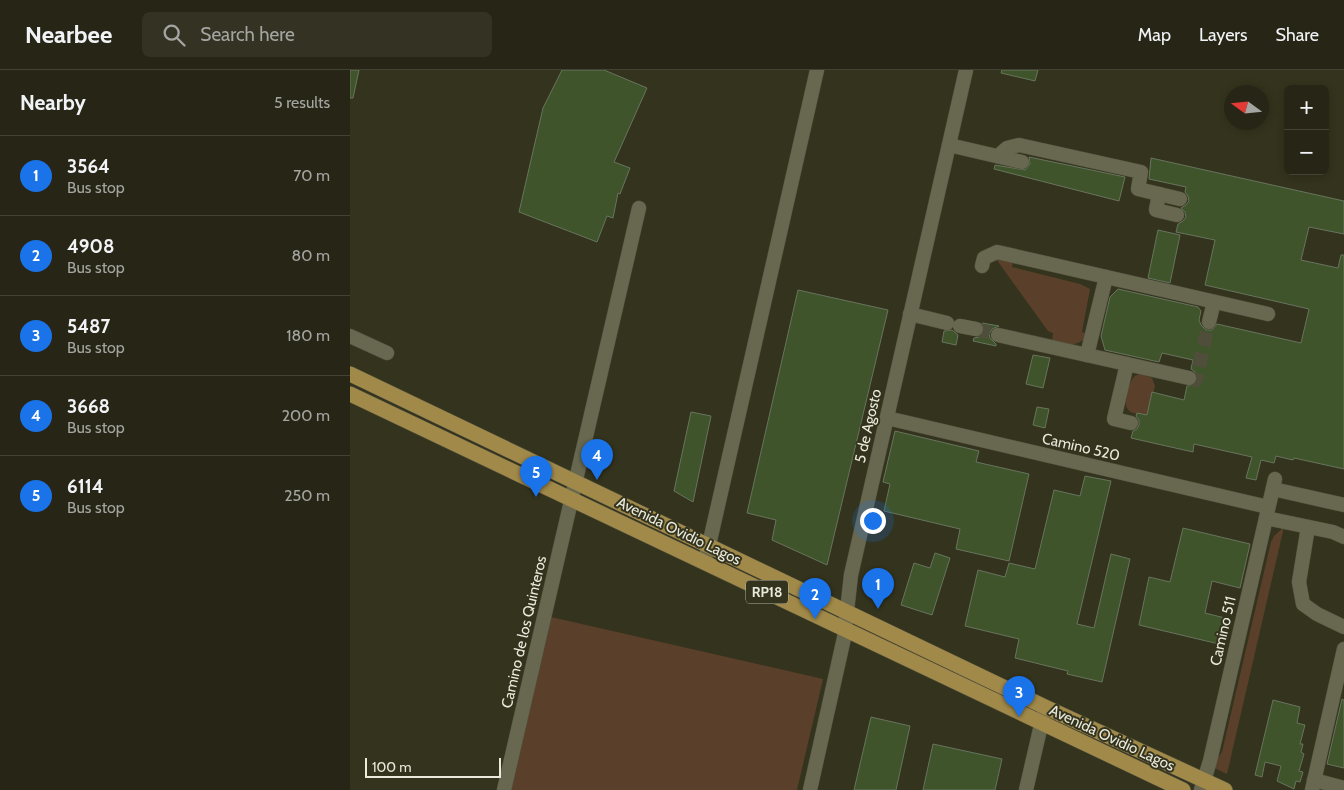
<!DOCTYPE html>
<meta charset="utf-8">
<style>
:root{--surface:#272616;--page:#333223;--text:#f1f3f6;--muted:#a4a5a1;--line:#434335;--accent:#1a73e8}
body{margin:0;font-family:Cabin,sans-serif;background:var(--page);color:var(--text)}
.controls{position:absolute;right:15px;top:15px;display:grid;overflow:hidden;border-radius:8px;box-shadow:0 2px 8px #0003}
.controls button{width:45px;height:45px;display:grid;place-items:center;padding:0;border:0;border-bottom:1px solid var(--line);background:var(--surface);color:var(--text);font:25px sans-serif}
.compass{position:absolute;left:874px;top:15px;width:45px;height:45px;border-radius:50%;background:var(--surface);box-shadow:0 2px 8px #0003;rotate:285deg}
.scale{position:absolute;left:15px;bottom:12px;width:136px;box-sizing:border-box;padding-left:5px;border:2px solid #e9eadc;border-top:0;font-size:14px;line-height:18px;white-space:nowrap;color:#e9eadc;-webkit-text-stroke:4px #34331d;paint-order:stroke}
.you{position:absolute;left:522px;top:450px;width:18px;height:18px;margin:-12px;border:4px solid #fff;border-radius:50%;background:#1a73e8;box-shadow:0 0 0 8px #1a73e833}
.badge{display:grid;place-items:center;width:32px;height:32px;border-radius:50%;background:var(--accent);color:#fff;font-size:16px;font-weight:700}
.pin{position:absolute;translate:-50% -41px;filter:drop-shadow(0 1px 2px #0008)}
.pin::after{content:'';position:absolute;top:26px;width:18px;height:15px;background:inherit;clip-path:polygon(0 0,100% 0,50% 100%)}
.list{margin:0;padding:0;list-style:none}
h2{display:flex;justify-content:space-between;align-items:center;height:65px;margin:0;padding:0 20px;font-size:21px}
h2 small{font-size:16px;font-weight:400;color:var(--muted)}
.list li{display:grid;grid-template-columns:32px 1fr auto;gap:15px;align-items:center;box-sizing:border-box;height:80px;padding:0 20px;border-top:1px solid var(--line)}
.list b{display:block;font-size:19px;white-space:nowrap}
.list p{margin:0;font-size:16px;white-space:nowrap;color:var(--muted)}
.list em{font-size:16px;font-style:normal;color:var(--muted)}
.icon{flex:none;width:28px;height:28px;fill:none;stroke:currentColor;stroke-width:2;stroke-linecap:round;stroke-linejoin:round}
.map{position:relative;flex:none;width:994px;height:720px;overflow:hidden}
header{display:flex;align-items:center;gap:30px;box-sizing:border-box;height:70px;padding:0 25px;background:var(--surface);border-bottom:1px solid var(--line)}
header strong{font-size:24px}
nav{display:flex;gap:28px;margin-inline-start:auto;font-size:18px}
.search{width:350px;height:45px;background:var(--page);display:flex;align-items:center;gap:12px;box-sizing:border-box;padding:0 18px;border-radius:8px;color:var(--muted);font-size:19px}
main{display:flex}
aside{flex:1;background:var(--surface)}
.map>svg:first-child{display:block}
</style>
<header>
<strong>Nearbee</strong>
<div class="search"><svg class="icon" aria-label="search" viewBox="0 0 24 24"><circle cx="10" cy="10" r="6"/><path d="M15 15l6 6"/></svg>Search here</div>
<nav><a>Map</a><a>Layers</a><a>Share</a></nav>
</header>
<main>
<aside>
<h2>Nearby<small>5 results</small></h2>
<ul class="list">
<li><span class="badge">1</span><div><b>3564</b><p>Bus stop</p></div><em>70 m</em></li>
<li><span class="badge">2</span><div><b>4908</b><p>Bus stop</p></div><em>80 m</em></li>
<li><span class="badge">3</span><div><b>5487</b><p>Bus stop</p></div><em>180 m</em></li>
<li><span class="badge">4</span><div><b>3668</b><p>Bus stop</p></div><em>200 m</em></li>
<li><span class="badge">5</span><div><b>6114</b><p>Bus stop</p></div><em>250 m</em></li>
</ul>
</aside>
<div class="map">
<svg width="994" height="720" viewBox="0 0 994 720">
<rect width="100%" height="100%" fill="#34331d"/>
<!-- green -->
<g fill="#5a402a">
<path d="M646,189L663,191L662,197L730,214L740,219L732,262L737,264C730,279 715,274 702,271L703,263L698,261Z"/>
<path d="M791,304L802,308L805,316L797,345L787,343V344C783,343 779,342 777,338C774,332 779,312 784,307C786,305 787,305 791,304Z"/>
<path d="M934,457L877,704L862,697L872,682L921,472L924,466Z"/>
<path d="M201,547L473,609L447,720H161Z"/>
</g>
<!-- building -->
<g fill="#3f542b" stroke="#68745e">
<path d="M0,0H9L3,28H0Z"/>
<path d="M212,0H254L297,18L264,92L280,98L270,124L268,123L263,148L257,146L247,172L169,142L193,38Z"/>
<path d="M652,0H688L685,11L651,3Z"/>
<path d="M679,87L775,107L769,131L644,99L645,95L675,100L680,94Z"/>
<path d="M801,88L994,131V164L959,157L951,190L988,198L991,185H994V399L944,388L943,390L926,386L924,393L911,390L906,410L896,408L902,387L844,374L843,382L781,368L783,361L787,359L789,355V350L786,346L787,343L797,345L802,322L834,330L837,316L845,314L847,306L845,302L841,299L843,290L812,283L809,292L755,280L751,266L760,227L768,219L848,237L851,241L849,250L851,255L856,260H862L867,254L951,273L959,239L855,215L865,170L826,162L828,154L833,151L836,147L835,142L831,138L836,135L839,131L838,126L835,122L836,117L799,109Z"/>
<path d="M808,160L830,165L820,213L798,208Z"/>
<path d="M448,220L538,240L477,495L422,470L426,450L397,443Z"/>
<path d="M632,253L649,256L642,259L639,264L640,268L646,274V276L623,271L624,268L629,267L633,264L635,260Z"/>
<path d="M602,260L608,265L606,275L592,272L594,261Z"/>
<path d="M683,285L700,288L693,318L676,314Z"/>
<path d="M687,337L699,339L695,358L683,355Z"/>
<path d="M341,342L361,346L343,432L324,421Z"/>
<path d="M545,361L629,381L626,392L679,404L659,491L606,479L610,459L534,441L540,414L533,412Z"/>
<path d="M735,406L761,411L727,554L744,558L761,484L780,489L752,612L717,604L718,601L665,588L669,569L615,556L628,500L655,507L659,493L685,499L704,420L730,426Z"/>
<path d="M833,458L900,474L890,518L862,511L855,543L875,548L869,574L789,555L799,507L820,512Z"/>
<path d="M585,483L600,488L582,545L551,535L564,493L580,498Z"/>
<path d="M992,629L994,630V698L977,694Z"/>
<path d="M923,630L950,637L947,653L955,655L950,674H953L951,682L954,684L949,701L953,702L950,712L946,711L944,719L927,711L931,696L915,692L912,707L905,705Z"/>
<path d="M521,647L560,656L546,720H504Z"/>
<path d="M583,674L652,689L645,720H573Z"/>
</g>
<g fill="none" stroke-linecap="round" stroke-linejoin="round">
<!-- minor-tunnel -->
<g stroke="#4f4e3a" stroke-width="14" stroke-dasharray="14 7" stroke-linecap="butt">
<path d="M626,259L648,265"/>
<path d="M839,308L846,310L859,252"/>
</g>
<defs>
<g id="minor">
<path d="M599,75L672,92"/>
<path d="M648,86L657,78L669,75L791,102L788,119L830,129"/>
<path d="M809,124L806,140L827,145"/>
<path d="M632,196L634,188L647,182L918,244"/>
<path d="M560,244L597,253"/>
<path d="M859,252L864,232"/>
<path d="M610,256L626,259"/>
<path d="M648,265L839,308"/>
<path d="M0,266L37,283"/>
<path d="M737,285L756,207"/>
<path d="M777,294L764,349L781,353"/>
<path d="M537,348L918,437"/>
<path d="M923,419L994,435"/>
<path d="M916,448L983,462L994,467"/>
<path d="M958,457L949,512L953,534L967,544L994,557"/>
<path d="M354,492L359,475L467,0"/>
<path d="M964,710L994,718"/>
<path d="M154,720L289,138"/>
<path d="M460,720L494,568L501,505L616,0"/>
<path d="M676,720L694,642"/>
<path d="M851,720L860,691L925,409"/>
<path d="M962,720L994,579"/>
</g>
<g id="major">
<path d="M0,304L695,637L875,720"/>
<path d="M0,324L833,720"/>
</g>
</defs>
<!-- minor casing -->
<use href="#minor" stroke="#51513e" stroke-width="15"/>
<!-- major casing -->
<use href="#major" stroke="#51513e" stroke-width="16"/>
<!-- minor -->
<use href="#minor" stroke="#686850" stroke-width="14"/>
<!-- major -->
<use href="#major" stroke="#a18949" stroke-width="15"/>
</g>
<g text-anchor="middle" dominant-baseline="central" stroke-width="4" stroke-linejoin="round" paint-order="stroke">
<!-- shield labels -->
<rect fill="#34331d" stroke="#b3b3a3" stroke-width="1" x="396" y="510.5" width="42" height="23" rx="4"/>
<g font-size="14" font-weight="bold" fill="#e9eadc">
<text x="417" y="522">RP18</text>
</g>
<!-- street labels -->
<g font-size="15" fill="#e9eadc" stroke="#34331d">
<text transform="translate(518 356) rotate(-77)">5 de Agosto</text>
<text transform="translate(731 377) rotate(13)">Camino 520</text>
<text transform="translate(329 461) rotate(26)">Avenida Ovidio Lagos</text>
<text transform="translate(873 561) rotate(-77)">Camino 511</text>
<text transform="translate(174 562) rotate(-77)">Camino de los Quinteros</text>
<text transform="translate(762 668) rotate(25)">Avenida Ovidio Lagos</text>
</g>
</g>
</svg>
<div class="controls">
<button>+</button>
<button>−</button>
</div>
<svg class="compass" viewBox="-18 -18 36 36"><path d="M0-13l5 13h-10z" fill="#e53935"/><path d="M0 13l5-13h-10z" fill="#a4a5a1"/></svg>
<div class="scale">100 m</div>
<div class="you"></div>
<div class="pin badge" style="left:528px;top:539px">1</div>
<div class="pin badge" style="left:465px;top:549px">2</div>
<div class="pin badge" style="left:669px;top:647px">3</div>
<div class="pin badge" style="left:247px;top:410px">4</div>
<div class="pin badge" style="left:186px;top:427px">5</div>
</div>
</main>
